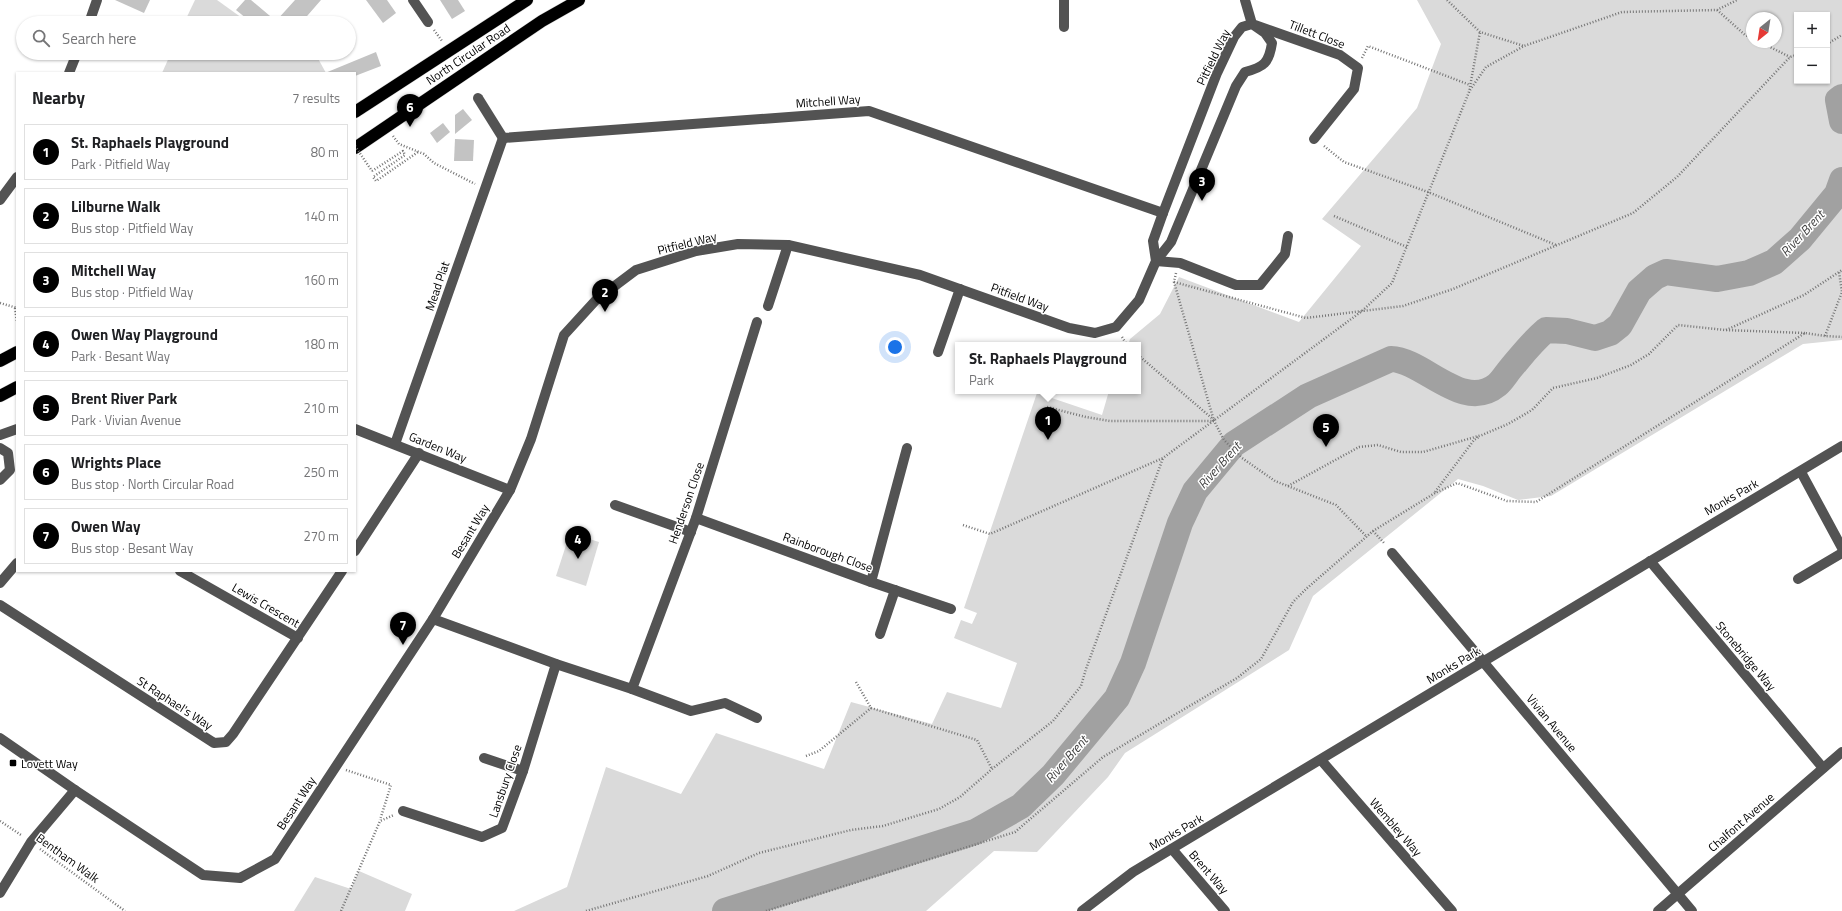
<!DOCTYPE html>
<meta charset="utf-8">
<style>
:root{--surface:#fff;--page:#f2f2f2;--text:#202124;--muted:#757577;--line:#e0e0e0;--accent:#000}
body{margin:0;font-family:"Titillium Web",sans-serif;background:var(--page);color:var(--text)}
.controls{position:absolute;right:12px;top:12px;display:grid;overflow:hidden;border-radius:0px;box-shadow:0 1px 3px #0004}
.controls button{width:36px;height:36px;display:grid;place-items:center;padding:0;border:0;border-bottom:1px solid var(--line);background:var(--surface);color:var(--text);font:20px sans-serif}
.compass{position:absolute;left:1746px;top:12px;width:36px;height:36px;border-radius:50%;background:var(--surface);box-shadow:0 1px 3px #0004;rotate:210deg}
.you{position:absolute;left:895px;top:347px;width:14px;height:14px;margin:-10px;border:3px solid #fff;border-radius:50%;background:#1a73e8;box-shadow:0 0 0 6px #1a73e833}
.badge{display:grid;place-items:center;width:26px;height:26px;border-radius:50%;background:var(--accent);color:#fff;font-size:13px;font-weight:700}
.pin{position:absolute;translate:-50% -33px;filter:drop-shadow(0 1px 2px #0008)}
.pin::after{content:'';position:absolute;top:21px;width:14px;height:12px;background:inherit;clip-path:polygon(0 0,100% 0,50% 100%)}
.popup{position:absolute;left:955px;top:342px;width:186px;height:52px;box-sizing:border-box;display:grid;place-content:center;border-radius:0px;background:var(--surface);filter:drop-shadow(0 1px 3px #0005);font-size:13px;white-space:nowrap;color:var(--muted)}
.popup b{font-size:15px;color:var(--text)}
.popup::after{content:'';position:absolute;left:50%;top:100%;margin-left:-8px;border:8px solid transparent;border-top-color:var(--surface)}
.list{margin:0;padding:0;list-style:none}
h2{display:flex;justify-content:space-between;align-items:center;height:52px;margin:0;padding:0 16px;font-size:17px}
h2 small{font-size:13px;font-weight:400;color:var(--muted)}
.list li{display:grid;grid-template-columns:26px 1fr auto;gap:12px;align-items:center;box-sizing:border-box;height:56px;margin:0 8px 8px;padding:0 8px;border:1px solid var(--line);border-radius:0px}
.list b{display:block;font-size:15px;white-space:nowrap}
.list p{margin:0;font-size:13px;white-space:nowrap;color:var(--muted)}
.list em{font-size:13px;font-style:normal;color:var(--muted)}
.icon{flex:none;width:22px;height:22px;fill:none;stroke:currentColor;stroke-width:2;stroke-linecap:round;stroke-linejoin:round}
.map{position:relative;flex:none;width:1842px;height:911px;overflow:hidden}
.search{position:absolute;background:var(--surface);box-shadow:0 1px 3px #0004;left:16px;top:16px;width:340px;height:44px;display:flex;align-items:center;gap:10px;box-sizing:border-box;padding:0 14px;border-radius:22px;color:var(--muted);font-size:15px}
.panel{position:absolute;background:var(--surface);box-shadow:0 1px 3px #0004;left:16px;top:72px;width:340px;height:500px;border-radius:0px}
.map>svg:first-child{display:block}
</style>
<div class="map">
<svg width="1842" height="911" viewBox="0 0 1842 911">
<rect width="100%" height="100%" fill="#fff"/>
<!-- green -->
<g fill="#dadada" fill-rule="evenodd">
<path d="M195,0H217L249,23H184Z"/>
<path d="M1417,0H1842V340L1803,344L1551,496L1518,500L1483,486L1458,479L1313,596L1289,650L1125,753L1108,777L1037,852L994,851L926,911H514L567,887L606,767L681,794L716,733L824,769L851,702L932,724L947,692L1001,708L1017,663L954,638L961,620L972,624L977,613L964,608L1037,393L1102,415L1109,391H1138V345H1128L1130,339L1160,314L1179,277L1299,322L1361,246L1322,219L1417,108L1441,44ZM1797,15H1827V81H1797ZM1752,18H1776V42H1752Z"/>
<path d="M171,53H315L326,73H162Z"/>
<path d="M570,533L599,542L586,586L556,576Z"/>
<path d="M359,871L412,894L405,911H294L315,877L351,889Z"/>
</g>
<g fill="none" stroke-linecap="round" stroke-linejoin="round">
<!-- river -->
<g stroke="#a1a1a1" stroke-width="26">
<path d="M1842,97L1838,100L1842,121"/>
<path d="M725,911L975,832L1021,806L1053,775L1117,698L1133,663L1180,523L1195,491L1234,444L1308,396L1391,359C1424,360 1463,413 1497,385C1502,381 1506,374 1511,368C1522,355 1532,342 1546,330L1567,331L1595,338L1610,333L1620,325L1639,291L1655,277L1666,272L1717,279L1749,273L1774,262L1800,239L1837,194L1842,180"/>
</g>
</g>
<!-- building -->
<g fill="#c3c3c3">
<path d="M115,0H150L144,13Z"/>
<path d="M245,0H251L276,21L295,0H321L301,23H252L236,10Z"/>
<path d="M366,0H387L396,13L383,23Z"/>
<path d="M440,0H458L465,11L452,19Z"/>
<path d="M376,52L381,66L355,76V73H325Z"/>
<path d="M463,109L472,120L455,134V115Z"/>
<path d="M443,123L450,132L437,143L430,133Z"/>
<path d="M455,139L474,140L473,161H454Z"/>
</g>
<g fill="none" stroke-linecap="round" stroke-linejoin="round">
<defs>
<g id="highway">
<path d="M355,112L527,0"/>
<path d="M355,148L542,21L579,0"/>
<path d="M0,361L17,352"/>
<path d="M0,396L17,387"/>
</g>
</defs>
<!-- highway casing -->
<use href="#highway" stroke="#dbdbdb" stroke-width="13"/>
<!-- path -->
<g stroke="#757575" stroke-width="2.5" stroke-dasharray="1 2" stroke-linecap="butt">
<path d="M1447,0L1480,32L1524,46"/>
<path d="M1717,10L1745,35L1752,38"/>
<path d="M434,30L442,41"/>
<path d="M1760,42L1790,57"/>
<path d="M1827,44L1842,35"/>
<path d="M1362,58L1368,46L1470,85"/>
<path d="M1470,90L1486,67L1524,46L1622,12L1717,10L1737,0"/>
<path d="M393,136L399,144L424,154L434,163L475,184"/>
<path d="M1324,146L1344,162L1428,192L1556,245"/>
<path d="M372,171L403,151L405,155L373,177L376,181L418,152"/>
<path d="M1334,216L1407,247"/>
<path d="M1176,273L1174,282L1214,421L1224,440L1242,458L1275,481L1336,505L1367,537"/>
<path d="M1174,282L1306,318L1403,306L1453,289L1633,213L1677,177L1790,57L1797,55"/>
<path d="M0,303L17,308"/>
<path d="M15,308L17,322"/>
<path d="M1726,330L1804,295L1842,270"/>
<path d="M1825,336L1842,292L1839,272"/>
<path d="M1122,337L1127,345"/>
<path d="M1138,355L1214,420"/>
<path d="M1047,407L1086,417L1110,421H1214"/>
<path d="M1288,486L1359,447L1378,445L1401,452H1423L1482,435L1508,424L1532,410L1553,388L1597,378L1631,365L1649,354L1678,325L1725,330L1805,333"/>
<path d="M1435,492L1474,440L1479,437"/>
<path d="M963,525L990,534L1163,458L1362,311L1392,283L1469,92L1480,32"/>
<path d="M1373,531L1385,544"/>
<path d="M856,682L871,708L977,740L992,769"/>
<path d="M806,756L819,751L871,708"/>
<path d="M346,770L391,785L380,820"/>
<path d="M0,821L21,835"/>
<path d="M40,849L125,911"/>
<path d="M341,911L380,821L394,815"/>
<path d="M586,911L708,876L759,853L851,830L883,826L939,809L960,797L992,769L1053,721L1081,686L1086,669L1163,458"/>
<path d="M766,911L1015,832L1103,757L1237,678L1261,659L1293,602L1306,589L1373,531L1435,493L1457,483L1507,501L1536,502L1805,333L1825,336L1842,337"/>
</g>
<!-- minor -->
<g stroke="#535353" stroke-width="10">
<path d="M413,0L428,22"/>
<path d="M1245,0L1252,24L1340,55L1358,68L1354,89L1314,139"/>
<path d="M89,23L97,0"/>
<path d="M1064,27V0"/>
<path d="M69,73L77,53"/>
<path d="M478,98L503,138"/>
<path d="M503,138L869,111L1163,213"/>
<path d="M0,200L17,177"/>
<path d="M1156,261L1180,263L1236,285H1260L1285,254L1288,236"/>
<path d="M768,306L788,245"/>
<path d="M938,352L960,289"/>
<path d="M355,429L510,490"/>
<path d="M0,435L17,429"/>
<path d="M395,444L503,138"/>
<path d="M0,448L8,453L10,470L0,480"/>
<path d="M1801,472L1842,548"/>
<path d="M615,505L691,532"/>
<path d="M696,518L871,582L951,609"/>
<path d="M355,551L419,453"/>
<path d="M1392,553L1692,911"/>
<path d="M1650,561L1823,768"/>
<path d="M180,571L298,638"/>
<path d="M1798,579L1842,553"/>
<path d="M871,582L907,448"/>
<path d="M0,583L17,563"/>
<path d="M0,605L214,743L226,742L233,734L342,571"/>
<path d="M433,619L556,664L632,689L691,711L725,703L757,718"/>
<path d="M880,634L895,590"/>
<path d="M632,689L696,518L757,322"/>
<path d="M0,738L75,790L203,875L240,878L275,859L433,619L510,490L531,439L564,335L596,300L636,270L696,251L738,244L788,245L920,275L1069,328L1095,333L1116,327L1139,300L1156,261L1153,241L1163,213L1217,73L1234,37L1242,27L1252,24L1265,33L1272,43C1269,63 1264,67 1245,72L1236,86L1171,242L1156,261"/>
<path d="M484,758L523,771"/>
<path d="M1321,760L1452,911"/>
<path d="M403,811L482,837L502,828L523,771L556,664"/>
<path d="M1172,849L1225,911"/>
<path d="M0,893L31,842L75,790"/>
<path d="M1082,911L1133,872L1842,446"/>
<path d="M1658,911L1842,752"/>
</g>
<!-- highway -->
<use href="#highway" stroke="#000" stroke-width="12"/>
<!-- path-bridge -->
<path stroke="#757575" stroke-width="2.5" stroke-dasharray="1 2" stroke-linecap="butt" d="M355,146L372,171"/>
</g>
<!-- markers -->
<rect fill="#000" stroke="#fff" stroke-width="1.5" x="9" y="759" width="8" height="8" rx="2"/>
<g text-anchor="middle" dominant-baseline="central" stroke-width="3" stroke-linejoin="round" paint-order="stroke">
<!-- street labels -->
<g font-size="12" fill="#000" stroke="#fff">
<text transform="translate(1317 34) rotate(21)">Tillett Close</text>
<text transform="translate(468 54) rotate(-34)">North Circular Road</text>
<text transform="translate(1213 57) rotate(-64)">Pitfield Way</text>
<text transform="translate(828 101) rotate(-4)">Mitchell Way</text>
<text transform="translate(687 243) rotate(-14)">Pitfield Way</text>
<text transform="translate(437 286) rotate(-71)">Mead Plat</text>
<text transform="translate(1020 297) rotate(20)">Pitfield Way</text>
<text transform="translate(438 447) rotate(22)">Garden Way</text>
<text transform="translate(1731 497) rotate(-30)">Monks Park</text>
<text transform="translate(686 503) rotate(-71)">Henderson Close</text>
<text transform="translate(470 531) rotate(-59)">Besant Way</text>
<text transform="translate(828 552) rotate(20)">Rainborough Close</text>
<text transform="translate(266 605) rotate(30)">Lewis Crescent</text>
<text transform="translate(1746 656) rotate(50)">Stonebridge Way</text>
<text transform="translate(1453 665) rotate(-31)">Monks Park</text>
<text transform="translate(175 703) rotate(33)">St Raphael's Way</text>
<text transform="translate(1552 723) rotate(50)">Vivian Avenue</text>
<text transform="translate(505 781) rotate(-71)">Lansbury Close</text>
<text transform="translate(296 803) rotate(-57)">Besant Way</text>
<text transform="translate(1741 822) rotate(-41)">Chalfont Avenue</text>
<text transform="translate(1396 827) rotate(49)">Wembley Way</text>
<text transform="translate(1176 832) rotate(-30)">Monks Park</text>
<text transform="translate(68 858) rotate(36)">Bentham Walk</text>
<text transform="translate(1209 872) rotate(49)">Brent Way</text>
</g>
<!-- poi labels -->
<g font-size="12" fill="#000" stroke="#fff" text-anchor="start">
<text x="21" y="763">Lovett Way</text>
</g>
<!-- water labels -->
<g font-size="13" font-style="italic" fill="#424242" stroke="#fff">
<text transform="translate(1802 233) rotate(-47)">River Brent</text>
<text transform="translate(1219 465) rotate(-48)">River Brent</text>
<text transform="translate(1066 759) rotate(-49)">River Brent</text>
</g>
</g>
</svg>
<div class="controls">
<button>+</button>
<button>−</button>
</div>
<svg class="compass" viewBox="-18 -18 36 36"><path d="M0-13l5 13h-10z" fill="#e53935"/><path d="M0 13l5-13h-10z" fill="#757577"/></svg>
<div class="you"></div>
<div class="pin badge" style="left:1048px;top:440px">1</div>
<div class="popup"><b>St. Raphaels Playground</b>Park</div>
<div class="pin badge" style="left:605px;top:312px">2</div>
<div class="pin badge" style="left:1202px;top:201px">3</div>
<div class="pin badge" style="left:578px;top:559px">4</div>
<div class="pin badge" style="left:1326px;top:447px">5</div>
<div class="pin badge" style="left:410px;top:127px">6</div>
<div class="pin badge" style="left:403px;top:645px">7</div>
<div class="search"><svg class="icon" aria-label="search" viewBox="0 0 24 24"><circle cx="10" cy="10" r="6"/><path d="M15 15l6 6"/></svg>Search here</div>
<section class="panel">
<h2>Nearby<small>7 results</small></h2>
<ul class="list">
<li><span class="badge">1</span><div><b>St. Raphaels Playground</b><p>Park · Pitfield Way</p></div><em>80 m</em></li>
<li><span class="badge">2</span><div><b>Lilburne Walk</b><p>Bus stop · Pitfield Way</p></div><em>140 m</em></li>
<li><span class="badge">3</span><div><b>Mitchell Way</b><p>Bus stop · Pitfield Way</p></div><em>160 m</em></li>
<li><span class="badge">4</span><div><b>Owen Way Playground</b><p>Park · Besant Way</p></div><em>180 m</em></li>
<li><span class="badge">5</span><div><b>Brent River Park</b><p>Park · Vivian Avenue</p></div><em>210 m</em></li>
<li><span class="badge">6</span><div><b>Wrights Place</b><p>Bus stop · North Circular Road</p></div><em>250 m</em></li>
<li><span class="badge">7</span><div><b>Owen Way</b><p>Bus stop · Besant Way</p></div><em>270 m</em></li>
</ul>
</section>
</div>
